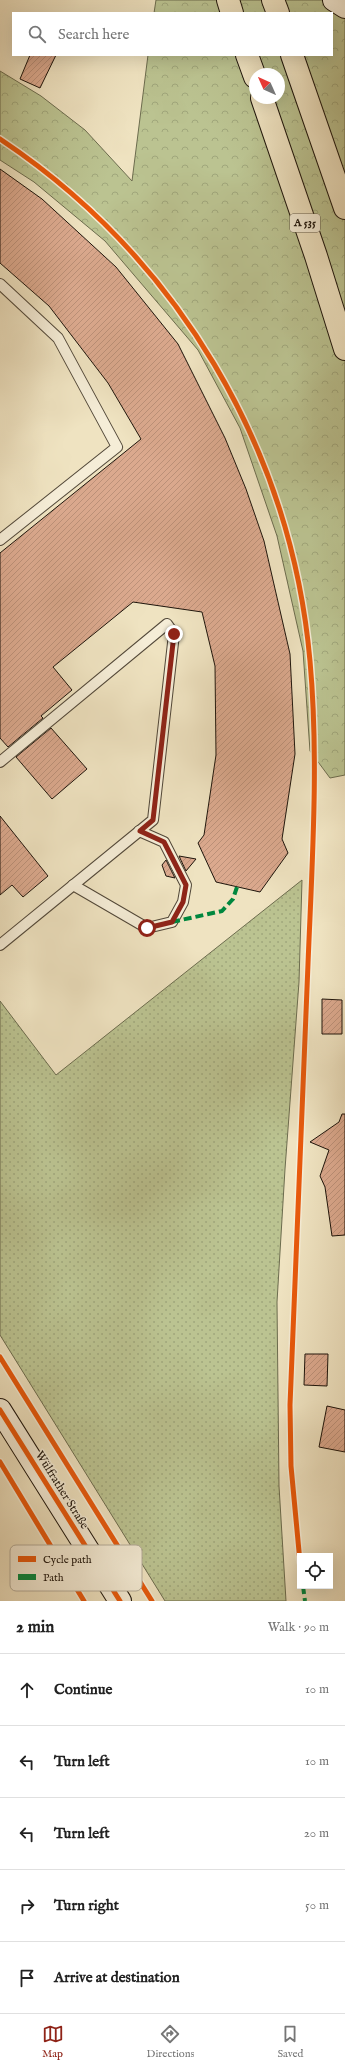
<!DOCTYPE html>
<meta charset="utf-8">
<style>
:root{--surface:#fff;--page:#f2f2f2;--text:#222;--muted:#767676;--line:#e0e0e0;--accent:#8f2418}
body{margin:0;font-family:"IM FELL English",serif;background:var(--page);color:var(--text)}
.controls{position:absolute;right:12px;bottom:12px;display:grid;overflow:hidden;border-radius:0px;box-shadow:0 4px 16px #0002}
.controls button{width:36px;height:36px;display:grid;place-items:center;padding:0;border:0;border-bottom:1px solid var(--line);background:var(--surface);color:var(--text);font:20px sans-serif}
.compass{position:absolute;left:249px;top:68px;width:36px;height:36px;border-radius:50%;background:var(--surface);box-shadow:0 4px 16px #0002;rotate:315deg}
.stop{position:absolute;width:12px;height:12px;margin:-9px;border:3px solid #8f2418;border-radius:50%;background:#fff}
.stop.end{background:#8f2418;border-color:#fff;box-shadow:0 1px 4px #0008}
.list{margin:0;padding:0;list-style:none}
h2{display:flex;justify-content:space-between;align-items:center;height:52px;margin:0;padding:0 16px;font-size:17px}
h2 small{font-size:13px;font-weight:400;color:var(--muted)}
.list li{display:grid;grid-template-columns:26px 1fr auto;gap:12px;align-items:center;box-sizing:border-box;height:72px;padding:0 16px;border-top:1px solid var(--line)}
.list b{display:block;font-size:15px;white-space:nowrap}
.list em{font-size:13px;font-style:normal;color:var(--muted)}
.icon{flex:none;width:22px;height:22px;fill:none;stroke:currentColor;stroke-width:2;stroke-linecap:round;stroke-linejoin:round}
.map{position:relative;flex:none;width:345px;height:1601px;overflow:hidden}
.search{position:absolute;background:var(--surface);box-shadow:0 4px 16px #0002;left:12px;right:12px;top:12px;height:44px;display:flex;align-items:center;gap:10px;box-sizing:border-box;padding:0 14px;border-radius:0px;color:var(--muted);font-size:15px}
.sheet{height:412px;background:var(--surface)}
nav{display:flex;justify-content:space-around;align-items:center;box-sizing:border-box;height:56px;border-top:1px solid var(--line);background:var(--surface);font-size:11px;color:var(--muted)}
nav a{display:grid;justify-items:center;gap:2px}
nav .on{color:var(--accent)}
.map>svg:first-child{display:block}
</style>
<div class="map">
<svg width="345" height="1601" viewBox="0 0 345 1601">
<defs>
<pattern id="grass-dots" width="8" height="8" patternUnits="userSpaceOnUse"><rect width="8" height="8" fill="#bbc391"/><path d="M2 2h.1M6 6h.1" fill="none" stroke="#a0a77c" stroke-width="1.8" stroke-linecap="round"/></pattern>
<pattern id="forest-crowns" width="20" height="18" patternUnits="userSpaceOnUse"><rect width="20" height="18" fill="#bbc391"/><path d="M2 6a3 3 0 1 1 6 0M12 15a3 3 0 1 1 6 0" fill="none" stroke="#a0a77c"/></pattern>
<pattern id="building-hatch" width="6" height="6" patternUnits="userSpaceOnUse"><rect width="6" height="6" fill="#dba98e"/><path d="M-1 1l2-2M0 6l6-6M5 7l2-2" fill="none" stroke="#bc9179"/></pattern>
</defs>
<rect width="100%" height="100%" fill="#efe3c1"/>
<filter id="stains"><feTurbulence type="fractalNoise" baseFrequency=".005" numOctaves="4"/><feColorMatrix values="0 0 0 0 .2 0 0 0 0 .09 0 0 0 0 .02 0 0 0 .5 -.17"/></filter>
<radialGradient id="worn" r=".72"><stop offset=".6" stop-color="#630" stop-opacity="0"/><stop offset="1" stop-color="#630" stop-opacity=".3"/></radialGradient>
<!-- grass -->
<path fill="url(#grass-dots)" stroke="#6c6c4e" d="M302,880L299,982L285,1169L277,1302L279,1486L286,1601H165L0,1335V1001L56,1075Z"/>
<!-- forest -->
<path fill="url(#forest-crowns)" stroke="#6c6c4e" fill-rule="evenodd" d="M156,0H345V775L330,778L310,751L303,651L277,536L240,428L198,350L105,241L34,182L0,160V71L41,96L85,130L132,181L148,55H332V13H154ZM255,74H279V98H255Z"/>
<!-- building -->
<g fill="url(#building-hatch)" stroke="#1e150c">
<path d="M30,55H56L40,88L20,79Z"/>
<path d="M0,169L42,199L116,267L178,344L225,438L246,489L264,541L290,654L295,754L282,839L288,853L260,892L216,882L198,843L204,835L216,755L215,666L202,612L133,602L53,667L72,690L41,716L43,718L8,747L0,738V553L141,439L108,383L49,306L0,263Z"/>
<path d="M51,728L87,769L52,799L16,757Z"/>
<path d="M0,816L48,876L23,897L12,885L0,895Z"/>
<path d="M179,856L196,859L186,871Z"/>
<path d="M166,860L175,878L166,876L162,865Z"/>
<path d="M322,999L342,1000V1034H322Z"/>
<path d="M342,1114H345V1235L332,1236L325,1187L320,1176L329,1150L310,1142L339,1122Z"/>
<path d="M305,1354H328L327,1386L304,1385Z"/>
<path d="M327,1406L345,1410V1452L319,1447Z"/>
</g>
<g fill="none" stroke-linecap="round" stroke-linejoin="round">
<defs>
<g id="lane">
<path d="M0,284L58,338L117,447L0,540"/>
<path d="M0,762L167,624L174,634L153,820L0,945"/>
<path d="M73,885L147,928L172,922L183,902L186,885L164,842L139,831"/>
</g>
<g id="secondary">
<path d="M334,0L345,7"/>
<path d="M0,1410L120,1601"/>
</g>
<g id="highway">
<path d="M228,0L232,13"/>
<path d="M273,0L278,13"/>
<path d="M247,55L255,77"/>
<path d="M292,55L345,208"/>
<path d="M262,98L316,256L345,349"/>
</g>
</defs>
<!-- lane casing -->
<use href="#lane" stroke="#524839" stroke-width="12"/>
<!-- secondary casing -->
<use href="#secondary" stroke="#1e150c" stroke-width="24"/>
<!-- highway casing -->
<use href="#highway" stroke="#1e150c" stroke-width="24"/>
<!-- lane -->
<use href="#lane" stroke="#f5edd7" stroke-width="10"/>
<!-- secondary -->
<use href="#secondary" stroke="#f5edd7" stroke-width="22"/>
<!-- highway -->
<use href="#highway" stroke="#efe3c1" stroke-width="22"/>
<!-- quiet -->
<g stroke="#00873e" stroke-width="4" stroke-dasharray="8 4" stroke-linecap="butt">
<path d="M172,922L222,911L233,899L237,887"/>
<path d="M303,1586L305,1601"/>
</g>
<defs>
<g id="cycleway">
<path d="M0,139C177,257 291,448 310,661C319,760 312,864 308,964C303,1111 297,1258 290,1405L291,1466L300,1562"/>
<path d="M0,1357L152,1601"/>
<path d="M0,1410L120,1601"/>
<path d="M0,1462L84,1601"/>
</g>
</defs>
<!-- cycleway casing -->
<use href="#cycleway" stroke="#f5edd7" stroke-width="8"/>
<!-- cycleway -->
<use href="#cycleway" stroke="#e8590c" stroke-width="5"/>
</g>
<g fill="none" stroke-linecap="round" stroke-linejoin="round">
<!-- route -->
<path stroke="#8f2418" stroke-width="5" d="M147,928L172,922L183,902L186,885L164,842L140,831L153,820L174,634"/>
</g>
<g text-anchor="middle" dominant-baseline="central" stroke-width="3" stroke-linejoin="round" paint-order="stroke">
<!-- shield labels -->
<rect fill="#f5edd7" stroke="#5e5649" stroke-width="1" x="290" y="214" width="30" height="18" rx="3"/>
<g font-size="11" font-weight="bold" fill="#1e150c">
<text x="305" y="223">A 535</text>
</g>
<!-- street labels -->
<g font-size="12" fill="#1e150c" stroke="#f5edd7">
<text transform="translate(62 1490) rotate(58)">Wülfrather Straße</text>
</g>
</g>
<!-- legend -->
<rect x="10" y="1545" width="132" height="46" rx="6" fill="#f5edd7" stroke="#b4ac9a" stroke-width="1"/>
<rect x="18" y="1556" width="18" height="6" fill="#e8590c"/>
<rect x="18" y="1574" width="18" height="6" fill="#00873e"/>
<g font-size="11" fill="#1e150c">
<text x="43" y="1563">Cycle path</text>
<text x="43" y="1581">Path</text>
</g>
<rect width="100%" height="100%" filter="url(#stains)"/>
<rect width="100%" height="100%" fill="url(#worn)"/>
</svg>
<div class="controls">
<button><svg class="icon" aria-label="locate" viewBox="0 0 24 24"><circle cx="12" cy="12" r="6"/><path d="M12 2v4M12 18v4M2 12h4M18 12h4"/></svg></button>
</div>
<svg class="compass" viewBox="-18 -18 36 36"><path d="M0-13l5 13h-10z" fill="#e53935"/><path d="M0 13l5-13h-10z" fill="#767676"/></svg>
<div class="stop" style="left:147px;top:928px"></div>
<div class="stop end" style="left:174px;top:634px"></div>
<div class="search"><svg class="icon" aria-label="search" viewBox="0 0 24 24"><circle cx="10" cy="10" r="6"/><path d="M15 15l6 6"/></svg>Search here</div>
</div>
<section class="sheet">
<h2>2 min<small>Walk · 90 m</small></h2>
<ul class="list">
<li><svg class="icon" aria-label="ahead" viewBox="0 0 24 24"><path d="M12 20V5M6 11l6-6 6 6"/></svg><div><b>Continue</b></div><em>10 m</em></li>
<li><svg class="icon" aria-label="left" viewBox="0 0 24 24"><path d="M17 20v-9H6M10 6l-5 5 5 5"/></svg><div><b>Turn left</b></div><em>10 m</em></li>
<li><svg class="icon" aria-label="left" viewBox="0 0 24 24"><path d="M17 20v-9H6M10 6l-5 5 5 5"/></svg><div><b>Turn left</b></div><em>20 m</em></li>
<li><svg class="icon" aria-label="right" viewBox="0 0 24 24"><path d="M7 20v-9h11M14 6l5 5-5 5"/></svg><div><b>Turn right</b></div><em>50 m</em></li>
<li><svg class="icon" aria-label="arrive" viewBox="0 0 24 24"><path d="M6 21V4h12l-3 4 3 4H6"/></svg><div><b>Arrive at destination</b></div></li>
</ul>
</section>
<nav>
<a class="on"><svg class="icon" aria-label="map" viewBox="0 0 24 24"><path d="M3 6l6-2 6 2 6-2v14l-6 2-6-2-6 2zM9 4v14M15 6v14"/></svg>Map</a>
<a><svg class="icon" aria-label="directions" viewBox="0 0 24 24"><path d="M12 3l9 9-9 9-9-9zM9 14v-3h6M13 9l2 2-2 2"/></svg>Directions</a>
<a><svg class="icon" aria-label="saved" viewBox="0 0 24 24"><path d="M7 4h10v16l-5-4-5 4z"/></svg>Saved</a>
</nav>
